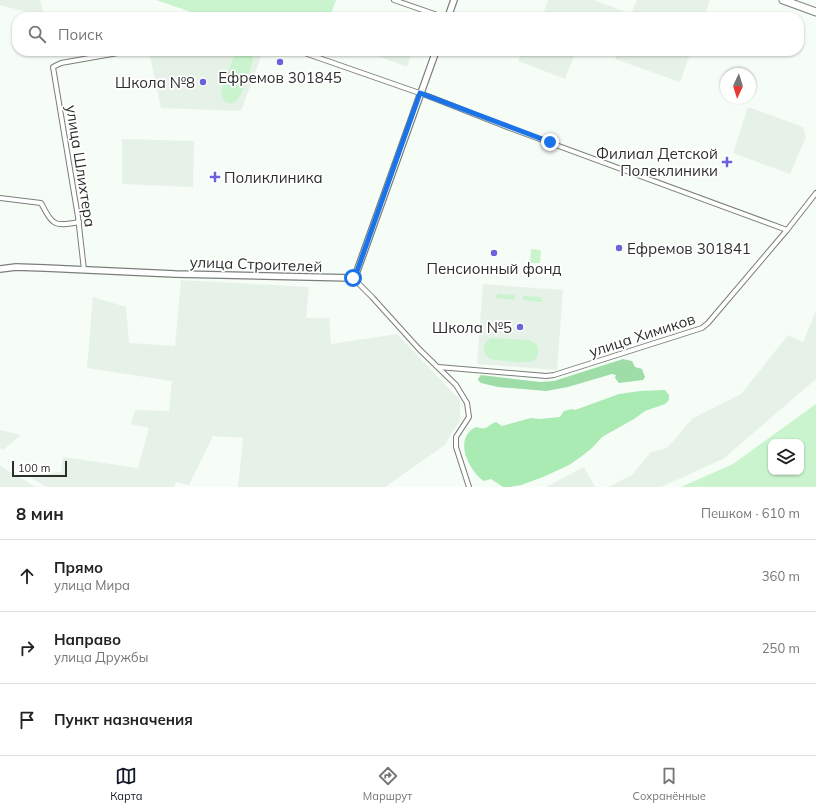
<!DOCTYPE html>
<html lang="ru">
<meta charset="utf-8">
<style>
:root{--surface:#fff;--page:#f2f2f2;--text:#222;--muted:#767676;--line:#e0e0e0;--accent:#111827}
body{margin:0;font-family:Mulish,sans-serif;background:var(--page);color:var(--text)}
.controls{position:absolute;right:12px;bottom:12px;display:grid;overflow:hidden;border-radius:8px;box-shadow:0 1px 3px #0004}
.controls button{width:36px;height:36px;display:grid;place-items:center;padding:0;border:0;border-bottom:1px solid var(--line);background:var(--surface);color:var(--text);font:20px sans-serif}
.compass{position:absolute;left:720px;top:68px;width:36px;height:36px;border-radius:50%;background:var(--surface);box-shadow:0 1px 3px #0004;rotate:184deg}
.scale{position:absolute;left:12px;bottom:10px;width:55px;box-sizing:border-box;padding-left:4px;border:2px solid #2c2e2c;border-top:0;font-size:11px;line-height:14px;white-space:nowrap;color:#2c2e2c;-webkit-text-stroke:3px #fff;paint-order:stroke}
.stop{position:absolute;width:12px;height:12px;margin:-9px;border:3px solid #1a73e8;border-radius:50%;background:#fff}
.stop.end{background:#1a73e8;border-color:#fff;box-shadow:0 1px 4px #0008}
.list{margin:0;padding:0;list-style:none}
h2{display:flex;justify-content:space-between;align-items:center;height:52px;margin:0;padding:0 16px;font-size:17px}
h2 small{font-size:13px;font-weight:400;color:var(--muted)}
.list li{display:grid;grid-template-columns:26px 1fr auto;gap:12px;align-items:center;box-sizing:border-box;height:72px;padding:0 16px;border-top:1px solid var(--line)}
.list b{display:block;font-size:15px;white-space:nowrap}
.list p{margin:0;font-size:13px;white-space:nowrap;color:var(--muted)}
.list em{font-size:13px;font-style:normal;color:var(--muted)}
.icon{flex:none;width:22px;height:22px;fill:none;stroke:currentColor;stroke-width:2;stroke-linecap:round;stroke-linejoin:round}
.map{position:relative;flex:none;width:816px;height:487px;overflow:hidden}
.search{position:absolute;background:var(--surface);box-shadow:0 1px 3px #0004;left:12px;right:12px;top:12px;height:44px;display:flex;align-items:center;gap:10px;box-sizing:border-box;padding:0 14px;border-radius:16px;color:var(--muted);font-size:15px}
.sheet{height:268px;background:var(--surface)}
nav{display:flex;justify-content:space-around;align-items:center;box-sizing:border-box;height:56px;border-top:1px solid var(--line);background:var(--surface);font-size:11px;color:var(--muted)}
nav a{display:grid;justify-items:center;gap:2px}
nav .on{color:var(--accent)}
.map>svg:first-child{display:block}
</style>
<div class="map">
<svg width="816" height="487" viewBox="0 0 816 487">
<rect width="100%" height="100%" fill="#f6fcf6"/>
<!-- built -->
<g fill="#e6f2e7">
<path d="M0,0H40L45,17L0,5Z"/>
<path d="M548,0H594L626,12L625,17H542Z"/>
<path d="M637,0H710L704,17H630Z"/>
<path d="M180,51H263L241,111L161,108L150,56Z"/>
<path d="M380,51H409L412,52L407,67L378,56Z"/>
<path d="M522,51H576L565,79L518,61Z"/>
<path d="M618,51H691L680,82L615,59Z"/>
<path d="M748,107L803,127L806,137L790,174L733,153Z"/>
<path d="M122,139L194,141L193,187L122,184Z"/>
<path d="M181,280L309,287L306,318H329L331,344L397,334L460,400V421L451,434L445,445L385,487H238L243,438L213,436L189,485L176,482L174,487H47L28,476L61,472L63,457L138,468L149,428L131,424L135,410L169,411L172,381L87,368L93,297L126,307L129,343L175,346Z"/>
<path d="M483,284L563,290L557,370L477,364Z"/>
<path d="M816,311V379L723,459L661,487H608L632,475L651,452L667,448L693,418L741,394L788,335L803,342Z"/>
<path d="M0,430L21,435L3,450L0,448Z"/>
<path d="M0,466L36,487H0Z"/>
<path d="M584,467L595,487H546Z"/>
</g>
<!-- green -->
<g fill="#c9f4ce" fill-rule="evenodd">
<path d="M156,0H336L330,17H206Z"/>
<path d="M236,51H250C252,54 254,56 253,60C252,66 249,72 247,78C243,88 237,115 222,98L221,91Z"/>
<path d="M531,249L541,250L540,263H530Z"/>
<path d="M498,294L515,295V300L495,298Z"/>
<path d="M523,296L541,297L543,302L523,300Z"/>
<path d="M491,338L529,340L536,344L538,348C539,353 538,359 532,361C526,364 497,360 490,359C481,352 482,343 491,338Z"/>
<path d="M816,404V487H681L733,464ZM771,442H801V472H771Z"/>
</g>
<!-- forest -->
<path fill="#9edda7" d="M623,359L632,361L635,367L642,369L645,377L643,380L619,383L615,378L616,375L612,374L568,387L546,391L498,387L481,383L478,380V379L481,375L540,382L554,381Z"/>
<!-- water -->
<path fill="#aaeab3" d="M665,390L669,395V400L665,404L645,411L634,419L602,437L592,448L582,456L569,465L543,477L521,485L510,487H503L491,479L484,481C468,470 453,438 476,427C488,431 487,425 496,422L502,426L531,418L539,419L560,417L564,411L572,409L575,410L619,394L640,391Z"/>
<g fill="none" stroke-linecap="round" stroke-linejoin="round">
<defs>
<g id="minor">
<path d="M394,0L443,17"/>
<path d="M299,51L428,96L507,127L787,230"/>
<path d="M0,198L41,203C53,225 53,227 79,222"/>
<path d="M84,270L78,217L53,67L61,63L129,51"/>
<path d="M353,278L372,297L419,349L456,385L467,403L469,417L456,437V447L469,487"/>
<path d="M438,367L546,376L554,375L702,328L708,323L787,230L816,193"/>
</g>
<g id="tertiary">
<path d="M448,17L454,0"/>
<path d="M0,269L16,267L45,268L175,274L353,278L356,274L436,51"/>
</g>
<path id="primary" d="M783,0L816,12"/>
</defs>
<!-- minor casing -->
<use href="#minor" stroke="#7a7f7a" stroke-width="6"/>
<!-- tertiary casing -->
<use href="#tertiary" stroke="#7a7f7a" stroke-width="8"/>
<!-- primary casing -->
<use href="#primary" stroke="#7a7f7a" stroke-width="9"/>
<!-- minor -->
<use href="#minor" stroke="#fff" stroke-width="4"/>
<!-- tertiary -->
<use href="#tertiary" stroke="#fff" stroke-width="5.5"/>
<!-- primary -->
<use href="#primary" stroke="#fff" stroke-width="7"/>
</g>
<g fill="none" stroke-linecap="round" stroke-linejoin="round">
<!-- route -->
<path stroke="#1a73e8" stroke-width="5" d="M353,278L356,274L420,93L550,142"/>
</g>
<!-- markers -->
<g fill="#6962db" stroke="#fff" stroke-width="1.5">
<circle cx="280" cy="62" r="4"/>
<circle cx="203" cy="82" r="4"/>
<path d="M725 156h4v4h4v4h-4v4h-4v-4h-4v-4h4z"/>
<path d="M213 171h4v4h4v4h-4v4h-4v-4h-4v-4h4z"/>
<circle cx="619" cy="248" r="4"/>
<circle cx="494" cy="253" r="4"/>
<circle cx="520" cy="327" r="4"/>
</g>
<g text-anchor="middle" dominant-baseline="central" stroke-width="3.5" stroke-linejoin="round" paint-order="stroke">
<!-- poi labels -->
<g font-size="15" fill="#2c2e2c" stroke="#fff" text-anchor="end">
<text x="280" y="77" text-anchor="middle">Ефремов 301845</text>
<text x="195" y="82">Школа №8</text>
<text x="718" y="153">Филиал Детской<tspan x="718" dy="17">Полеклиники</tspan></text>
<text x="224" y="177" text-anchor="start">Поликлиника</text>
<text x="627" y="248" text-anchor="start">Ефремов 301841</text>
<text x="494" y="268" text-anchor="middle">Пенсионный фонд</text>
<text x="512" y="327">Школа №5</text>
</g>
<!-- street labels -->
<g font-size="15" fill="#2c2e2c" stroke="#fff">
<text transform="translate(81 166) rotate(81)">улица Шлихтера</text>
<text transform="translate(256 264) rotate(2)">улица Строителей</text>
<text transform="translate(642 335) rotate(-18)">улица Химиков</text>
</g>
</g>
</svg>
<div class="controls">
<button><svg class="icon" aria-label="layers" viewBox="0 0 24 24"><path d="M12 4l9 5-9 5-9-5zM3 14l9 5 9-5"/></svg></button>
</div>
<svg class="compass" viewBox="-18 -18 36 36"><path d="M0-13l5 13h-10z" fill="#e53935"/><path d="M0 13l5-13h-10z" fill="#767676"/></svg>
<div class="scale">100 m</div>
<div class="stop" style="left:353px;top:278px"></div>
<div class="stop end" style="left:550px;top:142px"></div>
<div class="search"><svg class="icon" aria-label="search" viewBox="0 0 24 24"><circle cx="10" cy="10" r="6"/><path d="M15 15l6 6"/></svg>Поиск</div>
</div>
<section class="sheet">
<h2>8 мин<small>Пешком · 610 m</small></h2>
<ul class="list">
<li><svg class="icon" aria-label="ahead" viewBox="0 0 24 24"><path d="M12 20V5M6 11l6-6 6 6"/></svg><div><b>Прямо</b><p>улица Мира</p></div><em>360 m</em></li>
<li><svg class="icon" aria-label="right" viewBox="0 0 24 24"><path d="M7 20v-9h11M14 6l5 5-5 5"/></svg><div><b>Направо</b><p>улица Дружбы</p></div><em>250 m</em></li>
<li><svg class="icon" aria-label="arrive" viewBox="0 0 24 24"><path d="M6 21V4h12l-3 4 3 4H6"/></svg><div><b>Пункт назначения</b></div></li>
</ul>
</section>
<nav>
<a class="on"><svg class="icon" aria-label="map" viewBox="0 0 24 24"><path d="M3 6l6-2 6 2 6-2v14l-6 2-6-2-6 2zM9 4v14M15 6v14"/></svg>Карта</a>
<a><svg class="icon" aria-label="directions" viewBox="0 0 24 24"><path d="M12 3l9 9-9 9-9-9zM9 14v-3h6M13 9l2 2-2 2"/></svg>Маршрут</a>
<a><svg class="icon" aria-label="saved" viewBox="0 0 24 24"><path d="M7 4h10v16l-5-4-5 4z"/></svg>Сохранённые</a>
</nav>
